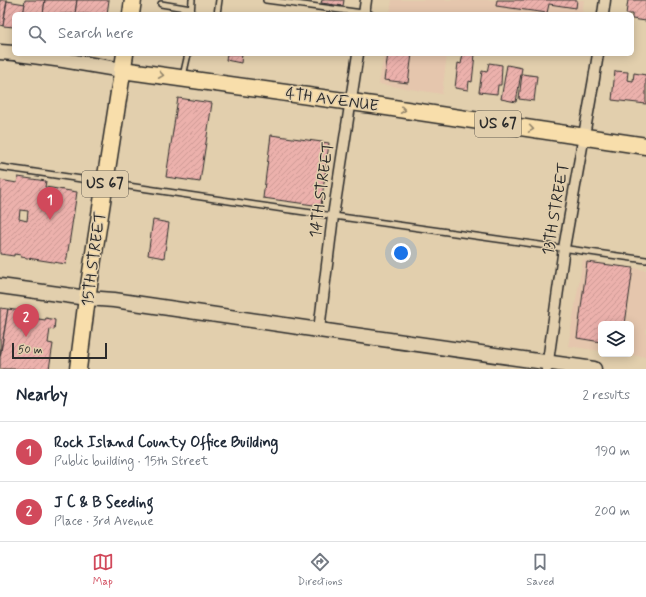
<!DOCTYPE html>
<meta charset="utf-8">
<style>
:root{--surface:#fff;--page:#f2f2f3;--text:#1f2937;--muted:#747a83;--line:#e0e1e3;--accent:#d1495b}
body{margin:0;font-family:Mynerve,sans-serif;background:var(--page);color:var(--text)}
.controls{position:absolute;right:12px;bottom:12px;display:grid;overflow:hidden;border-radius:6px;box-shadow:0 2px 10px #0003}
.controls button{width:36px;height:36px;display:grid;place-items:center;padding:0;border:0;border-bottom:1px solid var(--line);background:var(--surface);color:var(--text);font:20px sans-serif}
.scale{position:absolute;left:12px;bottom:10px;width:95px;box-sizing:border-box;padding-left:4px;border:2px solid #2b2b2b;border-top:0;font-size:11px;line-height:14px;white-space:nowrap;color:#2b2b2b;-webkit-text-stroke:3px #e2cfad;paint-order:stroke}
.you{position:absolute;left:401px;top:253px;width:14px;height:14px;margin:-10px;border:3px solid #fff;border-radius:50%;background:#1a73e8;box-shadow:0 0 0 6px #1a73e833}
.badge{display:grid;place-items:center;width:26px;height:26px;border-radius:50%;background:var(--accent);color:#fff;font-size:13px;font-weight:700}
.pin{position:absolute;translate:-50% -33px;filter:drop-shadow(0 1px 2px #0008)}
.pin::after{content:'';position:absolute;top:21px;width:14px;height:12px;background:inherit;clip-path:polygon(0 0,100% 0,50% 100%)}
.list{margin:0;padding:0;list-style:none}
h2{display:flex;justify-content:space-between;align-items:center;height:52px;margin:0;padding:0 16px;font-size:17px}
h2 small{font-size:13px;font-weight:400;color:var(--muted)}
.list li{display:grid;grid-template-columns:26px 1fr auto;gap:12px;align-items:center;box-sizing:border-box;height:60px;padding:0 16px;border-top:1px solid var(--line)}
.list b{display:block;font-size:15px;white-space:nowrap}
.list p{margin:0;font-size:13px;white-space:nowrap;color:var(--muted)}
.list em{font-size:13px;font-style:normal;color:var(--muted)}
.icon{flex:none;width:22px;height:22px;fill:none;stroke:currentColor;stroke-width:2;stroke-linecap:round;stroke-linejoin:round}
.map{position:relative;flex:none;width:646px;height:369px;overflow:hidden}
.search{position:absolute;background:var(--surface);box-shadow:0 2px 10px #0003;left:12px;right:12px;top:12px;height:44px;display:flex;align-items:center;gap:10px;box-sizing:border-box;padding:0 14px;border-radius:6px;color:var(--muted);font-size:15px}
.sheet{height:172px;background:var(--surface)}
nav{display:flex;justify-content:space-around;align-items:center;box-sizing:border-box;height:56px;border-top:1px solid var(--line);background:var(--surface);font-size:11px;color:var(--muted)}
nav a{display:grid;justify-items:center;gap:2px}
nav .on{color:var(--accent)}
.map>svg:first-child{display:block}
</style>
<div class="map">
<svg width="646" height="369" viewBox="0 0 646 369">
<defs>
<pattern id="building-hatch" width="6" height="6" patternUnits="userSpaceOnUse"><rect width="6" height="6" fill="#ecb1ac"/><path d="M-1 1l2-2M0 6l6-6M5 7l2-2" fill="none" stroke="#cb9894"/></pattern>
</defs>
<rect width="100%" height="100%" fill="#e2cfad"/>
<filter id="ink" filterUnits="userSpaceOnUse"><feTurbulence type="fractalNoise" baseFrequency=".025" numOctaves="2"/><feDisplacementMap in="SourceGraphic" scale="8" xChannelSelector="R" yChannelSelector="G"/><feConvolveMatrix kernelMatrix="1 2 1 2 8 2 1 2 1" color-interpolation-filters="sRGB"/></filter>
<g filter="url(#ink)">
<!-- built -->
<g fill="#e5c6ad">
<path d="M392,0H584L582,14H390Z"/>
<path d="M384,54H447L442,94L379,84Z"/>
<path d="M583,260L646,270V357L624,354H631V324H601V351L568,346Z"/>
</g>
<!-- building -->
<g fill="url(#building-hatch)" stroke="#2b2b2b" fill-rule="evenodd">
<path d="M0,0H7L3,26L0,25Z"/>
<path d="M25,0H45L43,14H23Z"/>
<path d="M45,0H77L75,14H43Z"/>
<path d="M77,0H109L107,14H75Z"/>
<path d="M322,0H344L343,6L321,3Z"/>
<path d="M497,0H577L576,8L549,4L547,13L496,6Z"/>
<path d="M628,0H646V21L632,19V14H626Z"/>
<path d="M7,1L25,4L23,14H14V27L3,26Z"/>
<path d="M227,54H242L241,63L226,60Z"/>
<path d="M388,54H412L408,83L384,80Z"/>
<path d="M463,54H475L472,82L469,81L468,90L455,88L458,63L461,64Z"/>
<path d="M489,63L502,65L501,85H498L497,94L479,92L482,71L487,72Z"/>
<path d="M507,65L522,68L516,102L501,99Z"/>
<path d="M615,71L628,72L627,80L633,81L634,73L646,75V104L612,100Z"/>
<path d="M522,74L537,76L534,101L519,99Z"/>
<path d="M178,98L212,103L200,182L166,177Z"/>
<path d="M271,135L329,143L321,206L263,198Z"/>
<path d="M18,177L46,181L45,187L77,192L66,264L21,257V255L14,254V256L0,254V180L17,183ZM20,210L28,211L27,221L19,219Z"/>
<path d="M153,220L169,223L164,258L148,255Z"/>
<path d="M587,262L633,268L625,324H601V342L577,338Z"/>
<path d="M0,308L8,309L0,356Z"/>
<path d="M8,309L21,311L20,316L45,320L46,318L55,320L54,330L50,329L48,343L53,344L49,369H0V358Z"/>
</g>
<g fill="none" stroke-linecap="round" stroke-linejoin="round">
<defs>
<g id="lane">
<path d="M266,0L370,14"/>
<path d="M161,4L191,9"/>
<path d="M191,14L192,0"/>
<path d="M217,14L219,0"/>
<path d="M183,76L188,54"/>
<path d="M0,167C111,183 223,201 334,216C438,231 542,245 646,260"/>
</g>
<g id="street">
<path d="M364,14L366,0"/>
<path d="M603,14L605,0"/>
<path d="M319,330L333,216L358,54"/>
<path d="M547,368L564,248L594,79L598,54"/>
</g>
<g id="secondary">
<path d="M0,52L14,53"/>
<path d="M18,54L63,60L122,70"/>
<path d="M0,286L87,298L114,300L319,330L594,369"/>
</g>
<g id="primary">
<path d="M131,14L133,0"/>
<path d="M122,70L380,106L646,146"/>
<path d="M78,369L87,298L125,54"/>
</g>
</defs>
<!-- lane casing -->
<use href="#lane" stroke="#2b2b2b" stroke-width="8"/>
<!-- street casing -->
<use href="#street" stroke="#2b2b2b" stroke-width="13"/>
<!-- secondary casing -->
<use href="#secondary" stroke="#2b2b2b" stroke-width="17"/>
<!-- primary casing -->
<use href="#primary" stroke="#2b2b2b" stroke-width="19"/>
<!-- lane -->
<use href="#lane" stroke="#e2cfad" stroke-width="5"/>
<!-- street -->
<use href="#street" stroke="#e2cfad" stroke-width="10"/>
<!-- secondary -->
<use href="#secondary" stroke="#e2cfad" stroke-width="14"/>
<!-- primary -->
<use href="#primary" stroke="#f8deab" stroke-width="16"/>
</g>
<!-- one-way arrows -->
<defs><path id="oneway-chevron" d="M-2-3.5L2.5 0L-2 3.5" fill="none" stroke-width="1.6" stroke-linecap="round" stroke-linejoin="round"/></defs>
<g stroke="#92846b">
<use href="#oneway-chevron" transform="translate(161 75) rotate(8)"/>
<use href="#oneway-chevron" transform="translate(403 110) rotate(8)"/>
<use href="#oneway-chevron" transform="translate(531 129) rotate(9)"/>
</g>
</g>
<g text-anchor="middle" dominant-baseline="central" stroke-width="3" stroke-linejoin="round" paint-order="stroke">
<!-- shield labels -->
<g fill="#e2cfad" stroke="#625c52" stroke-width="1">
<rect x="475" y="111" width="46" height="26" rx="3"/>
<rect x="82" y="171" width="46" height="26" rx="3"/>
</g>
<g font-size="15" font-weight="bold" fill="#2b2b2b">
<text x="498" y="124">US 67</text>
<text x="105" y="184">US 67</text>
</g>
<!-- street labels -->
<g font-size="16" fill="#2b2b2b" stroke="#e2cfad">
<text transform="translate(332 100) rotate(8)">4TH AVENUE</text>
<text transform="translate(322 190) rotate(-82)">14TH STREET</text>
<text transform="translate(556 209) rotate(-80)">13TH STREET</text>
<text transform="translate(94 259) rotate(-82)">15TH STREET</text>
</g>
</g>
</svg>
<div class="controls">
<button><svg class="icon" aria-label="layers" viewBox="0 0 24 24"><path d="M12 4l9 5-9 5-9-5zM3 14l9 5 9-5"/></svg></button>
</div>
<div class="scale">50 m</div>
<div class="you"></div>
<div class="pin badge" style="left:50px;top:220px">1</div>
<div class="pin badge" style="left:26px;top:337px">2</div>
<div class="search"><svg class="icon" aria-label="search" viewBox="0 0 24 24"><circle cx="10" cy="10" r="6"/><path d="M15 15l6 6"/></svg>Search here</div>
</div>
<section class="sheet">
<h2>Nearby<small>2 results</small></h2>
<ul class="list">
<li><span class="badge">1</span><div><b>Rock Island County Office Building</b><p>Public building · 15th Street</p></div><em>190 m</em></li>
<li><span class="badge">2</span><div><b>J C &amp; B Seeding</b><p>Place · 3rd Avenue</p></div><em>200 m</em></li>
</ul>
</section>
<nav>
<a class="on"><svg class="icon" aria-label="map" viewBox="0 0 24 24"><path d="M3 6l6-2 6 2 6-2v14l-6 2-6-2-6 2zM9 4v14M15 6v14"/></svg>Map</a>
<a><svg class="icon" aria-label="directions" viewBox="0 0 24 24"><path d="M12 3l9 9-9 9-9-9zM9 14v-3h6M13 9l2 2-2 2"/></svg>Directions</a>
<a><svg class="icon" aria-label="saved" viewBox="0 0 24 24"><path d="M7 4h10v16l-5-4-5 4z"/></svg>Saved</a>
</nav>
